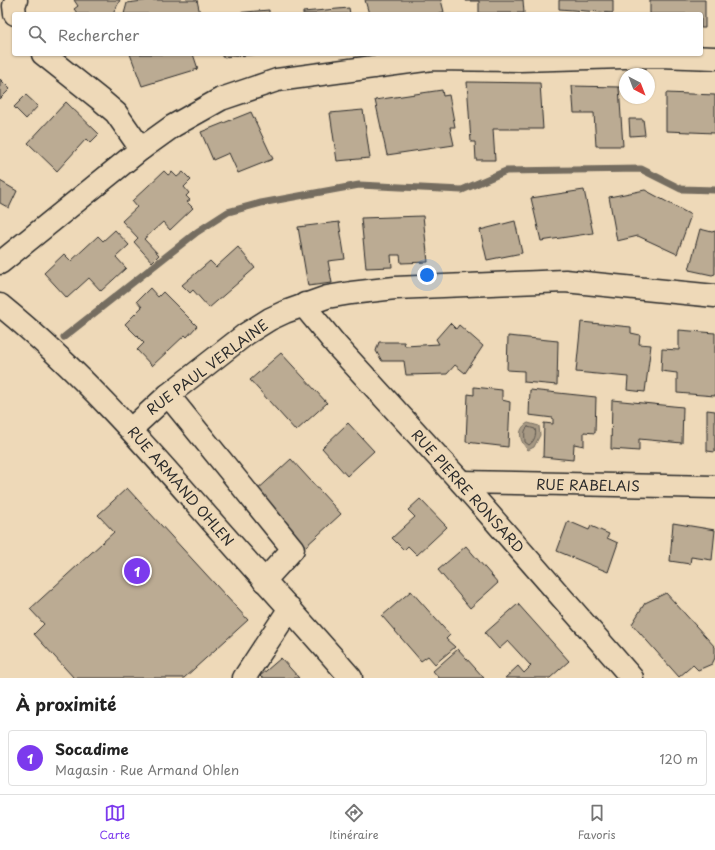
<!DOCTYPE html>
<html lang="fr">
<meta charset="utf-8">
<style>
:root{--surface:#fff;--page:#f6f6f6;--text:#222;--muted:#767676;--line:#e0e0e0;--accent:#7c3aed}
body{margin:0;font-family:"Playpen Sans",sans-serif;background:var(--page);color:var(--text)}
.compass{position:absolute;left:619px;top:68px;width:36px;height:36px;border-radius:50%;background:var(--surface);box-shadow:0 1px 3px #0004;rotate:138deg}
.you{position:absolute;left:427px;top:275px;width:14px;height:14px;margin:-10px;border:3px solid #fff;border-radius:50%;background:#1a73e8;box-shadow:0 0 0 6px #1a73e833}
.badge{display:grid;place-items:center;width:26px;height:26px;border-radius:50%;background:var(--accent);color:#fff;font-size:13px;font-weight:700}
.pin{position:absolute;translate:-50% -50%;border:2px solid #fff;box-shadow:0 1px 4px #0006}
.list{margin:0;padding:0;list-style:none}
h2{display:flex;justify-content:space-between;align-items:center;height:52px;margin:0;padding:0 16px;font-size:17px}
h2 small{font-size:13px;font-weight:400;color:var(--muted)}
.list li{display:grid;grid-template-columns:26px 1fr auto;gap:12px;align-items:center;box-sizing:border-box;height:56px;margin:0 8px 8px;padding:0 8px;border:1px solid var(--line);border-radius:4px}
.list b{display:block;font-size:15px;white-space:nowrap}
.list p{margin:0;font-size:13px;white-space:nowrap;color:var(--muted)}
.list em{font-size:13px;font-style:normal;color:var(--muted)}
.icon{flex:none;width:22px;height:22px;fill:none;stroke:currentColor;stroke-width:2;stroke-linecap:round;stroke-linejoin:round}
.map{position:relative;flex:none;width:715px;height:678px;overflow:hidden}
.search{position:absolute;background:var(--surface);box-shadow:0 1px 3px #0004;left:12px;right:12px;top:12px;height:44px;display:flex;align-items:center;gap:10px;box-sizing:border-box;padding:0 14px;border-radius:4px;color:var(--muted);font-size:15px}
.sheet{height:116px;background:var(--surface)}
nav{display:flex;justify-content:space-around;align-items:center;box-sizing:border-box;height:56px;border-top:1px solid var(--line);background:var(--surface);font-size:11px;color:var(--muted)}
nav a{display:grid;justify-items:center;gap:2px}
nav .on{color:var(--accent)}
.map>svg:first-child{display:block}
</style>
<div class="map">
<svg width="715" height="678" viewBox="0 0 715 678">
<rect width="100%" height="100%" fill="#eed9b8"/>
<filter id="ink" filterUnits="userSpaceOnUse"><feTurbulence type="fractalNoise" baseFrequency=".025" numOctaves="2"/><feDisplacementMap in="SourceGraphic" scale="8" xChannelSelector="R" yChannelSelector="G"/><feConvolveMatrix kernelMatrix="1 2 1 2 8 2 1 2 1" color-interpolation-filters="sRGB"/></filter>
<g filter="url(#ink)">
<!-- water -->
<path fill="#a79984" stroke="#756d60" d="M528,423L539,426L540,435L534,447L528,450C520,442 516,429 528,423Z"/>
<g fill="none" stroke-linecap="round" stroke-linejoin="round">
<!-- shore -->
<path stroke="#5d574f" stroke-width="1" d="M528,427L535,429C537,434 534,442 529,445L525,442C525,437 523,430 528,427Z"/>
<!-- stream -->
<path stroke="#756d60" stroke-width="7" d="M64,337L197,232L228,212L261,203L359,185L462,190L506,171L641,169L681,189L715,190"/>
</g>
<!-- building -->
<g fill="#bbab93" stroke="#2b2b2b">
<path d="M74,0H120L113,14H78L74,9L78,6Z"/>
<path d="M150,0H197L200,14H124L127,3Z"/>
<path d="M365,0H441L444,12L435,14H369Z"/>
<path d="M466,0H523L524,13H479V1H466Z"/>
<path d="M559,0H613V13L559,9Z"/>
<path d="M650,0H705V28H701V14H650Z"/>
<path d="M349,8L350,14H303V12Z"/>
<path d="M269,10V14H223Z"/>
<path d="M130,54H193L198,69L142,86Z"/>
<path d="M222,54H262L222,57Z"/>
<path d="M0,79L10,89L0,99Z"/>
<path d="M467,82L540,83L543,129H493L495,160H476L475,142H471Z"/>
<path d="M572,86L619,87L623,146H596L594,113H574Z"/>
<path d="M442,90L443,96L449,95L455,127H450L454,145L387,155L375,100Z"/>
<path d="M666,93L715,95V133L666,131Z"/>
<path d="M26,95L38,106L26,119L14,107Z"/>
<path d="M66,102L99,134L90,143L86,139L57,171L28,143Z"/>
<path d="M363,110L370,158L337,161L330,113Z"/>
<path d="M251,112L273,159L238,173L229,153L213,160L201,132Z"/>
<path d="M629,119H643L645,135L630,136Z"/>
<path d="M164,171L168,175L172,172L177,177L183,172L191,180L184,187L189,193L186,196L190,200L187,202L193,208L170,230L163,222L144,239L159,255L152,262L134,242L138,238L122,221L137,207L132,201Z"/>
<path d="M0,181L17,191L9,208L0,203Z"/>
<path d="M584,190L593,233L541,241L531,198Z"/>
<path d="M645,190L691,215L677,254L638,236L617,241L609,197Z"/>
<path d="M423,216L428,262L401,263L400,255H391L392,267L366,268L361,218Z"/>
<path d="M515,221L522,253L487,260L480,230Z"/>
<path d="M339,222L345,259L328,261L332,283L308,286L298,227Z"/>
<path d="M700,229L712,232L715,231V274L712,275L689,270Z"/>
<path d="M115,230L129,245L116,257L126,268L101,291L89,278L67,298L44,273L64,254L71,261L98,236L103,241Z"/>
<path d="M238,247L255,268L209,308L193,290L190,293L182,285L210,261L216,267Z"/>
<path d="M150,288L158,297L163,292L197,326L187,337L185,335L152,366L137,350L144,343L125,324L142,307L137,301Z"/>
<path d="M581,322L631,327V333L640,335L639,344L651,345L645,392L627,390L628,377L576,372Z"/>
<path d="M450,323L456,329L459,325L483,346L465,373L455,365L447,374L406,375L404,361H382L376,351L379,342H404L405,346L439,344L436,339Z"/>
<path d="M679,330L715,333V396L677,393V373L661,371L662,349L679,350Z"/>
<path d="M508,336L558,341L557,385L524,382V371L507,370Z"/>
<path d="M281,353L327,403L296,431L250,380Z"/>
<path d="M474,387L502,390V400L510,402L508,447L466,442L468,394L474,395Z"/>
<path d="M530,390L596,397L595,433L584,432V446L574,444L573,460L543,457L544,423L553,424V418L529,415Z"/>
<path d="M612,400L683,407L682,443L639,439V451L611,449Z"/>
<path d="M707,410L715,411V452L707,451Z"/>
<path d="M348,423L374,451L347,476L322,448Z"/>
<path d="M291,459L341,514L305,547L255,492Z"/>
<path d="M127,488L248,620L184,678H74L34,634L44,624L30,609L114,532L98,515Z"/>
<path d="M420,499L447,527L417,555L408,546L404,550L392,538L415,517L408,510Z"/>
<path d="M568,521L589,530L591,526L609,534L607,538L618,543L608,572L557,551Z"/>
<path d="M673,523L715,530L712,560L691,557L690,564L670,561Z"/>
<path d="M466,546L498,583L470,608L438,570Z"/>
<path d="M411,591L450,635L446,639L455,647L435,664L428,656L421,661L382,616Z"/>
<path d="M666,593L715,647V658L712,664L698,670L693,665L679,677L632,624L645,603Z"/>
<path d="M518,604L569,661L550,678H505L518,666L524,673L531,666L508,641L499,649L485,633Z"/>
<path d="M458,649L484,678H439L433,671Z"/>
<path d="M281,658L299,678H262L260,676Z"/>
</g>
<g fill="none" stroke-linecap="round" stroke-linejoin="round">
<defs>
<g id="minor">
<path d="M15,14L14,6L16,0"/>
<path d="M43,54L102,101L116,113L141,149"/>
<path d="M0,263L141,149L173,126L221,99L277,80L432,59L520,60L659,56L715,58"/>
<path d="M305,304L309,312L337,346L461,482L632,678"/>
<path d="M168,395L293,549L264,581"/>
<path d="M131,429L168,395L246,334L270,319L285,312L327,297L351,293L395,288L565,281L715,296"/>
<path d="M461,482L715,487"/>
<path d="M244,678L290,608"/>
</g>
<path id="major" d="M0,305C80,370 147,447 215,525C260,576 306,626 351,678"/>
</defs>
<!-- minor casing -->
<use href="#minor" stroke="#2b2b2b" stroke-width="25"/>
<!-- major casing -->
<use href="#major" stroke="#2b2b2b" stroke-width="25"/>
<!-- minor -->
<use href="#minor" stroke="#eed9b8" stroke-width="22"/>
<!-- major -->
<use href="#major" stroke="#eed9b8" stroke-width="22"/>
</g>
</g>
<g text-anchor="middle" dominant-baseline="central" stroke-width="4" stroke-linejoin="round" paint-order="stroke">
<!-- street labels -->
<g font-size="14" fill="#2b2b2b" stroke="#eed9b8">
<text transform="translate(207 367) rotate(-37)">RUE PAUL VERLAINE</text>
<text transform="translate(588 485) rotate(1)">RUE RABELAIS</text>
<text transform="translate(181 486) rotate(49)">RUE ARMAND OHLEN</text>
<text transform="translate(468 491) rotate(48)">RUE PIERRE RONSARD</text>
</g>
</g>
</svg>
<svg class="compass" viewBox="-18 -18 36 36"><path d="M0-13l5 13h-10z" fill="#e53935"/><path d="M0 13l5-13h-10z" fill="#767676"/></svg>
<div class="you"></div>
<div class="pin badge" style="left:137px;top:571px">1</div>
<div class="search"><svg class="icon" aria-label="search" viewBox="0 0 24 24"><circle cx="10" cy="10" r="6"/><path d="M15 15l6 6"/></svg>Rechercher</div>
</div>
<section class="sheet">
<h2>À proximité<small></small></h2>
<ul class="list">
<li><span class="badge">1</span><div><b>Socadime</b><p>Magasin · Rue Armand Ohlen</p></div><em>120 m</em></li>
</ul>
</section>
<nav>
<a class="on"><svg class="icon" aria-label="map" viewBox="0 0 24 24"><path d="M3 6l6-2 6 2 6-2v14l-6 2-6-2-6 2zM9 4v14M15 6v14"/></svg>Carte</a>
<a><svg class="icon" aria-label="directions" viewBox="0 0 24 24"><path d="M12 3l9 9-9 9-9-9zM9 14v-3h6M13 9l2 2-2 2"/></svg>Itinéraire</a>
<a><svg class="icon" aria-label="saved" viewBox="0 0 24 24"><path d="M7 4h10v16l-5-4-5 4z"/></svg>Favoris</a>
</nav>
